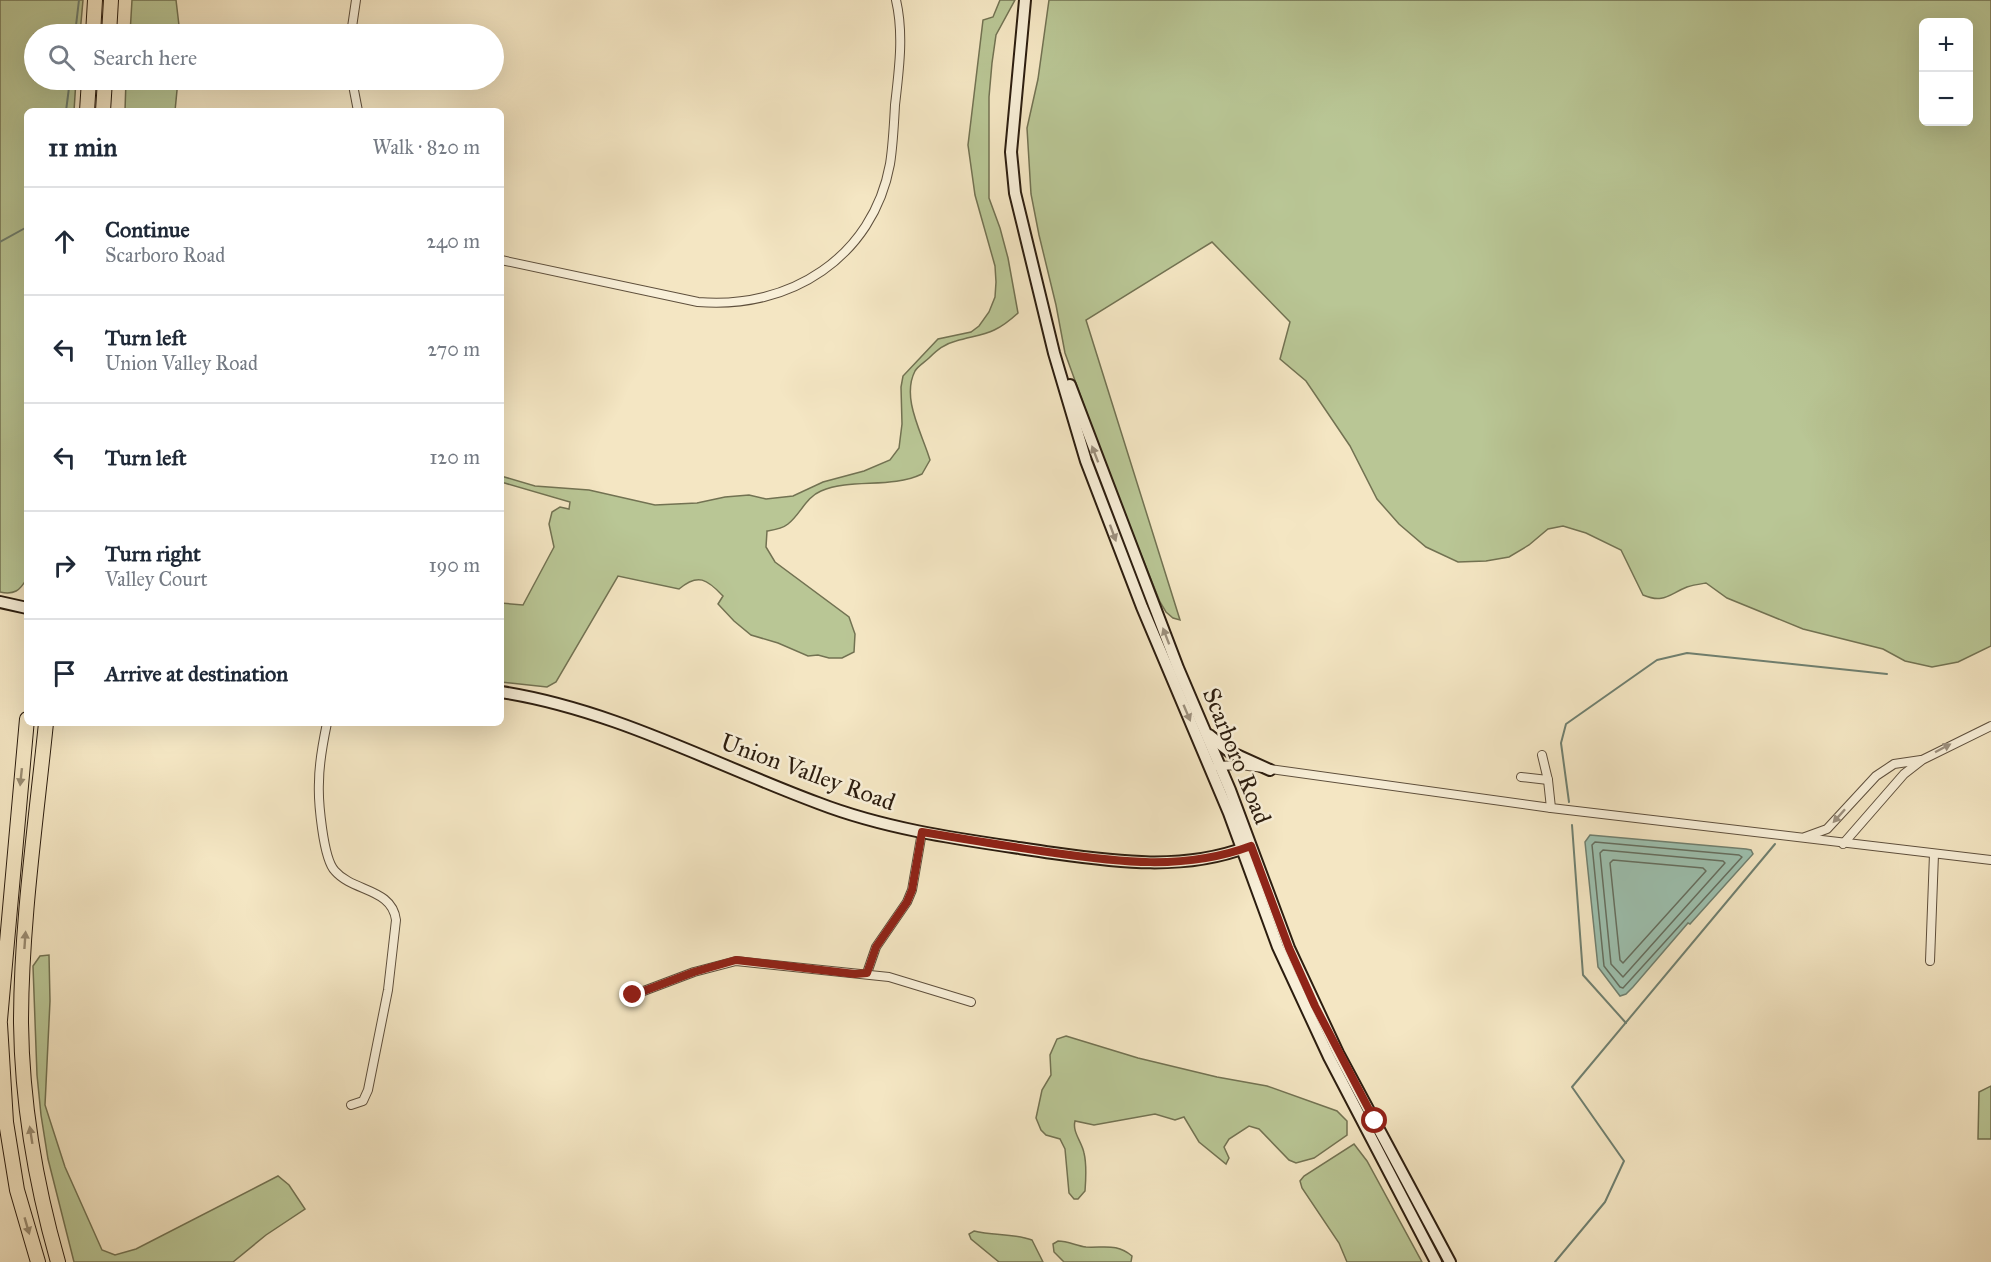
<!DOCTYPE html>
<meta charset="utf-8">
<style>
:root{--surface:#fff;--page:#f2f2f3;--text:#1f2937;--muted:#747a83;--line:#e0e1e3}
body{margin:0;font-family:"IM FELL Great Primer",serif;background:var(--page);color:var(--text)}
.controls{position:absolute;right:18px;top:18px;display:grid;overflow:hidden;border-radius:9px;box-shadow:0 6px 24px #0002}
.controls button{width:54px;height:54px;display:grid;place-items:center;padding:0;border:0;border-bottom:2px solid var(--line);background:var(--surface);color:var(--text);font:30px sans-serif}
.stop{position:absolute;width:18px;height:18px;margin:-14px;border:4px solid #8f2418;border-radius:50%;background:#fff}
.stop.end{background:#8f2418;border-color:#fff;box-shadow:0 2px 6px #0008}
.list{margin:0;padding:0;list-style:none}
h2{display:flex;justify-content:space-between;align-items:center;height:78px;margin:0;padding:0 24px;font-size:26px}
h2 small{font-size:20px;font-weight:400;color:var(--muted)}
.list li{display:grid;grid-template-columns:39px 1fr auto;gap:18px;align-items:center;box-sizing:border-box;height:108px;padding:0 24px;border-top:2px solid var(--line)}
.list b{display:block;font-size:22px;white-space:nowrap}
.list p{margin:0;font-size:20px;white-space:nowrap;color:var(--muted)}
.list em{font-size:20px;font-style:normal;color:var(--muted)}
.icon{flex:none;width:33px;height:33px;fill:none;stroke:currentColor;stroke-width:2;stroke-linecap:round;stroke-linejoin:round}
.map{position:relative;flex:none;width:1991px;height:1262px;overflow:hidden}
.search{position:absolute;background:var(--surface);box-shadow:0 6px 24px #0002;left:24px;top:24px;width:480px;height:66px;display:flex;align-items:center;gap:15px;box-sizing:border-box;padding:0 21px;border-radius:33px;color:var(--muted);font-size:22px}
.panel{position:absolute;background:var(--surface);box-shadow:0 6px 24px #0002;left:24px;top:108px;width:480px;height:618px;border-radius:9px}
.map>svg:first-child{display:block}
</style>
<div class="map">
<svg width="1991" height="1262" viewBox="0 0 1991 1262">
<rect width="100%" height="100%" fill="#f4e6c3"/>
<filter id="stains"><feTurbulence type="fractalNoise" baseFrequency=".00333" numOctaves="4"/><feColorMatrix values="0 0 0 0 .2 0 0 0 0 .09 0 0 0 0 .02 0 0 0 .5 -.17"/></filter>
<radialGradient id="worn" r=".72"><stop offset=".6" stop-color="#630" stop-opacity="0"/><stop offset="1" stop-color="#630" stop-opacity=".3"/></radialGradient>
<!-- green -->
<g fill="#b9c695" stroke="#727252" stroke-width="1.5" fill-rule="evenodd">
<path d="M0,0H83L80,34H34V80H76L74,111H27V578C20,591 14,595 0,592Z"/>
<path d="M132,0H176L180,34H130Z"/>
<path d="M1000,0H1015L996,35L992,63L989,97V198L1000,228L1008,258L1018,313C994,335 985,333 956,341C944,344 937,350 929,358C925,362 918,366 915,371C901,398 922,433 930,460L922,474C891,489 852,478 821,491C806,497 800,515 788,524C782,529 774,530 767,531L766,547L775,562L849,617L855,634L854,652L842,658H829L818,655L808,656L778,643L751,635L734,621L718,604L723,596C707,579 698,573 679,589L618,576L556,682L547,687L501,682V603L523,605L554,547L549,524L552,512L560,507L569,509L570,502L501,482V476L535,486L589,490L655,505L697,503L725,497L749,495L766,499L793,496L823,482L864,471L890,460L899,448L902,424L901,387L903,376L938,339L971,332L979,326L989,312L995,297L996,282L995,266L975,195L968,145L983,20L993,17Z"/>
<path d="M1049,0H1991V646L1958,662L1932,667L1905,661L1883,649L1803,629L1727,598L1706,583C1700,584 1693,585 1687,587C1669,594 1664,604 1643,595L1621,550L1586,533L1563,526L1548,529L1529,545L1509,557L1486,561L1458,562L1426,547L1399,524L1377,499L1350,446L1306,381L1280,359L1290,322L1212,242L1086,320L1180,620L1173,618L1166,612L1160,602L1109,474L1065,353L1056,305L1039,235L1031,194L1027,128L1038,79ZM1924,22H1968V122H1924Z"/>
<path d="M126,80H178L175,111H125Z"/>
<path d="M49,955L50,1001L45,1105L65,1167L102,1250L115,1255L136,1249L278,1176L289,1185L305,1209L266,1235L233,1262H74L48,1159L41,1115L37,1075L33,966L40,956Z"/>
<path d="M1066,1036L1138,1058L1217,1077L1267,1086L1337,1111L1347,1121V1135L1314,1158L1296,1163L1289,1160L1259,1129L1249,1126L1229,1139L1224,1147L1229,1158L1226,1164L1199,1142L1184,1117L1175,1120L1155,1114L1094,1125L1075,1121C1072,1132 1082,1142 1084,1153C1087,1165 1086,1178 1085,1191L1078,1199H1074L1069,1193L1065,1149L1060,1139L1046,1135L1041,1130L1036,1118L1042,1090L1051,1075L1050,1055L1057,1039Z"/>
<path d="M1991,1086V1139H1978L1979,1092Z"/>
<path d="M1354,1144L1367,1161L1422,1262H1347L1339,1243L1302,1188L1300,1181L1304,1176Z"/>
<path d="M974,1231C993,1236 1013,1233 1032,1240L1043,1262H999L971,1239L969,1234Z"/>
<path d="M1058,1241C1068,1241 1077,1246 1086,1247C1104,1248 1117,1243 1132,1256L1131,1262H1064L1054,1252L1053,1244Z"/>
</g>
<!-- water -->
<path fill="#9cc0af" stroke="#6f7f6f" stroke-width="1.5" d="M1590,835L1746,849L1751,850L1753,854L1690,924L1688,923L1633,987L1626,994L1620,996L1598,967L1585,842Z"/>
<g fill="none" stroke-linecap="round" stroke-linejoin="round">
<!-- shore -->
<g stroke="#646e5f" stroke-width="1.5">
<path d="M1595,842L1739,855L1742,857L1623,988L1620,987L1604,966L1592,845Z"/>
<path d="M1603,850L1723,861L1725,863L1623,977L1611,964L1600,853Z"/>
<path d="M1613,860L1703,868L1706,871L1623,963L1620,960L1610,863Z"/>
</g>
<!-- stream -->
<g stroke="#6f7f6f" stroke-width="2">
<path d="M75,34L79,0"/>
<path d="M66,111L70,80"/>
<path d="M0,242L27,227"/>
<path d="M1569,802L1561,743L1566,724L1657,660L1687,653L1887,674"/>
<path d="M1572,825L1583,975L1626,1023"/>
<path d="M1555,1262L1605,1202L1624,1161L1572,1087L1775,844"/>
</g>
<defs>
<g id="street">
<path d="M351,34L356,0"/>
<path d="M352,80L358,111"/>
<path d="M501,260L698,302C790,310 873,257 890,164C893,145 894,124 895,105C899,70 904,34 896,0"/>
<path d="M327,723C323,742 319,763 319,782C318,800 323,859 335,871C353,892 392,888 396,920L388,990L368,1090L363,1101L351,1105"/>
<path d="M1542,755L1548,780L1551,808"/>
<path d="M1217,766L1241,765L1551,808L1991,860"/>
<path d="M1521,777L1548,780"/>
<path d="M1805,837L1827,829L1876,776L1894,764L1921,760"/>
<path d="M1843,844L1904,774L1922,760L1991,726"/>
<path d="M1930,961L1934,854"/>
<path d="M867,973L876,947L907,902L912,890L922,832"/>
<path d="M633,995L694,972L736,961L889,977L971,1002"/>
</g>
<g id="secondary">
<path d="M1025,0L1011,152L1015,193L1054,353L1086,461L1142,607L1229,813L1278,947L1329,1057L1436,1262"/>
<path d="M1070,385L1178,668L1230,790L1289,948L1338,1053L1450,1262"/>
<path d="M0,602L27,608"/>
<path d="M501,692C612,709 713,764 818,803C893,832 974,841 1053,853C1117,862 1184,871 1247,847"/>
<path d="M1209,735L1230,752L1270,770"/>
</g>
<g id="highway">
<path d="M93,34L95,0"/>
<path d="M109,34L111,0"/>
<path d="M87,111L89,80"/>
<path d="M103,111L105,80"/>
<path d="M46,723C36,821 21,925 21,1023C22,1104 36,1185 58,1262"/>
<path d="M0,1020L27,719"/>
<path d="M0,1024L6,1122L17,1190L38,1262"/>
</g>
</defs>
<!-- street casing -->
<use href="#street" stroke="#5e4f3c" stroke-width="10"/>
<!-- secondary casing -->
<use href="#secondary" stroke="#2c1d0f" stroke-width="14"/>
<!-- highway casing -->
<use href="#highway" stroke="#2c1d0f" stroke-width="16"/>
<!-- street -->
<use href="#street" stroke="#f8efd8" stroke-width="8"/>
<!-- secondary -->
<use href="#secondary" stroke="#f8efd8" stroke-width="10"/>
<!-- highway -->
<use href="#highway" stroke="#f4e6c3" stroke-width="14"/>
</g>
<!-- one-way arrows -->
<defs><path id="oneway-solid" d="M-6-.8H1V-3.2L6.5 0L1 3.2V.8H-6Z" transform="scale(1.5)"/></defs>
<g fill="#9c907e">
<use href="#oneway-solid" transform="translate(1095 454) rotate(-111)"/>
<use href="#oneway-solid" transform="translate(1113 533) rotate(70)"/>
<use href="#oneway-solid" transform="translate(1166 636) rotate(-111)"/>
<use href="#oneway-solid" transform="translate(1187 713) rotate(67)"/>
<use href="#oneway-solid" transform="translate(1943 748) rotate(-28)"/>
<use href="#oneway-solid" transform="translate(1839 816) rotate(132)"/>
</g>
<g fill="#9a8c72">
<use href="#oneway-solid" transform="translate(21 777) rotate(96)"/>
<use href="#oneway-solid" transform="translate(25 940) rotate(-86)"/>
<use href="#oneway-solid" transform="translate(31 1135) rotate(-99)"/>
<use href="#oneway-solid" transform="translate(27 1226) rotate(74)"/>
</g>
<g fill="none" stroke-linecap="round" stroke-linejoin="round">
<!-- route -->
<path stroke="#8f2418" stroke-width="8" d="M633,995L694,972L736,960L855,974L867,973L876,947L907,902L912,890L922,832C964,839 1006,846 1048,852C1117,862 1184,871 1251,846L1289,948L1315,1006L1375,1121"/>
</g>
<g text-anchor="middle" dominant-baseline="central" stroke-width="5" stroke-linejoin="round" paint-order="stroke">
<!-- street labels -->
<g font-size="24" fill="#2c1d0f" stroke="#f8efd8">
<text transform="translate(1237 756) rotate(68)">Scarboro Road</text>
<text transform="translate(808 772) rotate(20)">Union Valley Road</text>
</g>
</g>
<rect width="100%" height="100%" filter="url(#stains)"/>
<rect width="100%" height="100%" fill="url(#worn)"/>
</svg>
<div class="controls">
<button>+</button>
<button>−</button>
</div>
<div class="stop" style="left:1375px;top:1121px"></div>
<div class="stop end" style="left:633px;top:995px"></div>
<div class="search"><svg class="icon" aria-label="search" viewBox="0 0 24 24"><circle cx="10" cy="10" r="6"/><path d="M15 15l6 6"/></svg>Search here</div>
<section class="panel">
<h2>11 min<small>Walk · 820 m</small></h2>
<ul class="list">
<li><svg class="icon" aria-label="ahead" viewBox="0 0 24 24"><path d="M12 20V5M6 11l6-6 6 6"/></svg><div><b>Continue</b><p>Scarboro Road</p></div><em>240 m</em></li>
<li><svg class="icon" aria-label="left" viewBox="0 0 24 24"><path d="M17 20v-9H6M10 6l-5 5 5 5"/></svg><div><b>Turn left</b><p>Union Valley Road</p></div><em>270 m</em></li>
<li><svg class="icon" aria-label="left" viewBox="0 0 24 24"><path d="M17 20v-9H6M10 6l-5 5 5 5"/></svg><div><b>Turn left</b></div><em>120 m</em></li>
<li><svg class="icon" aria-label="right" viewBox="0 0 24 24"><path d="M7 20v-9h11M14 6l5 5-5 5"/></svg><div><b>Turn right</b><p>Valley Court</p></div><em>190 m</em></li>
<li><svg class="icon" aria-label="arrive" viewBox="0 0 24 24"><path d="M6 21V4h12l-3 4 3 4H6"/></svg><div><b>Arrive at destination</b></div></li>
</ul>
</section>
</div>
